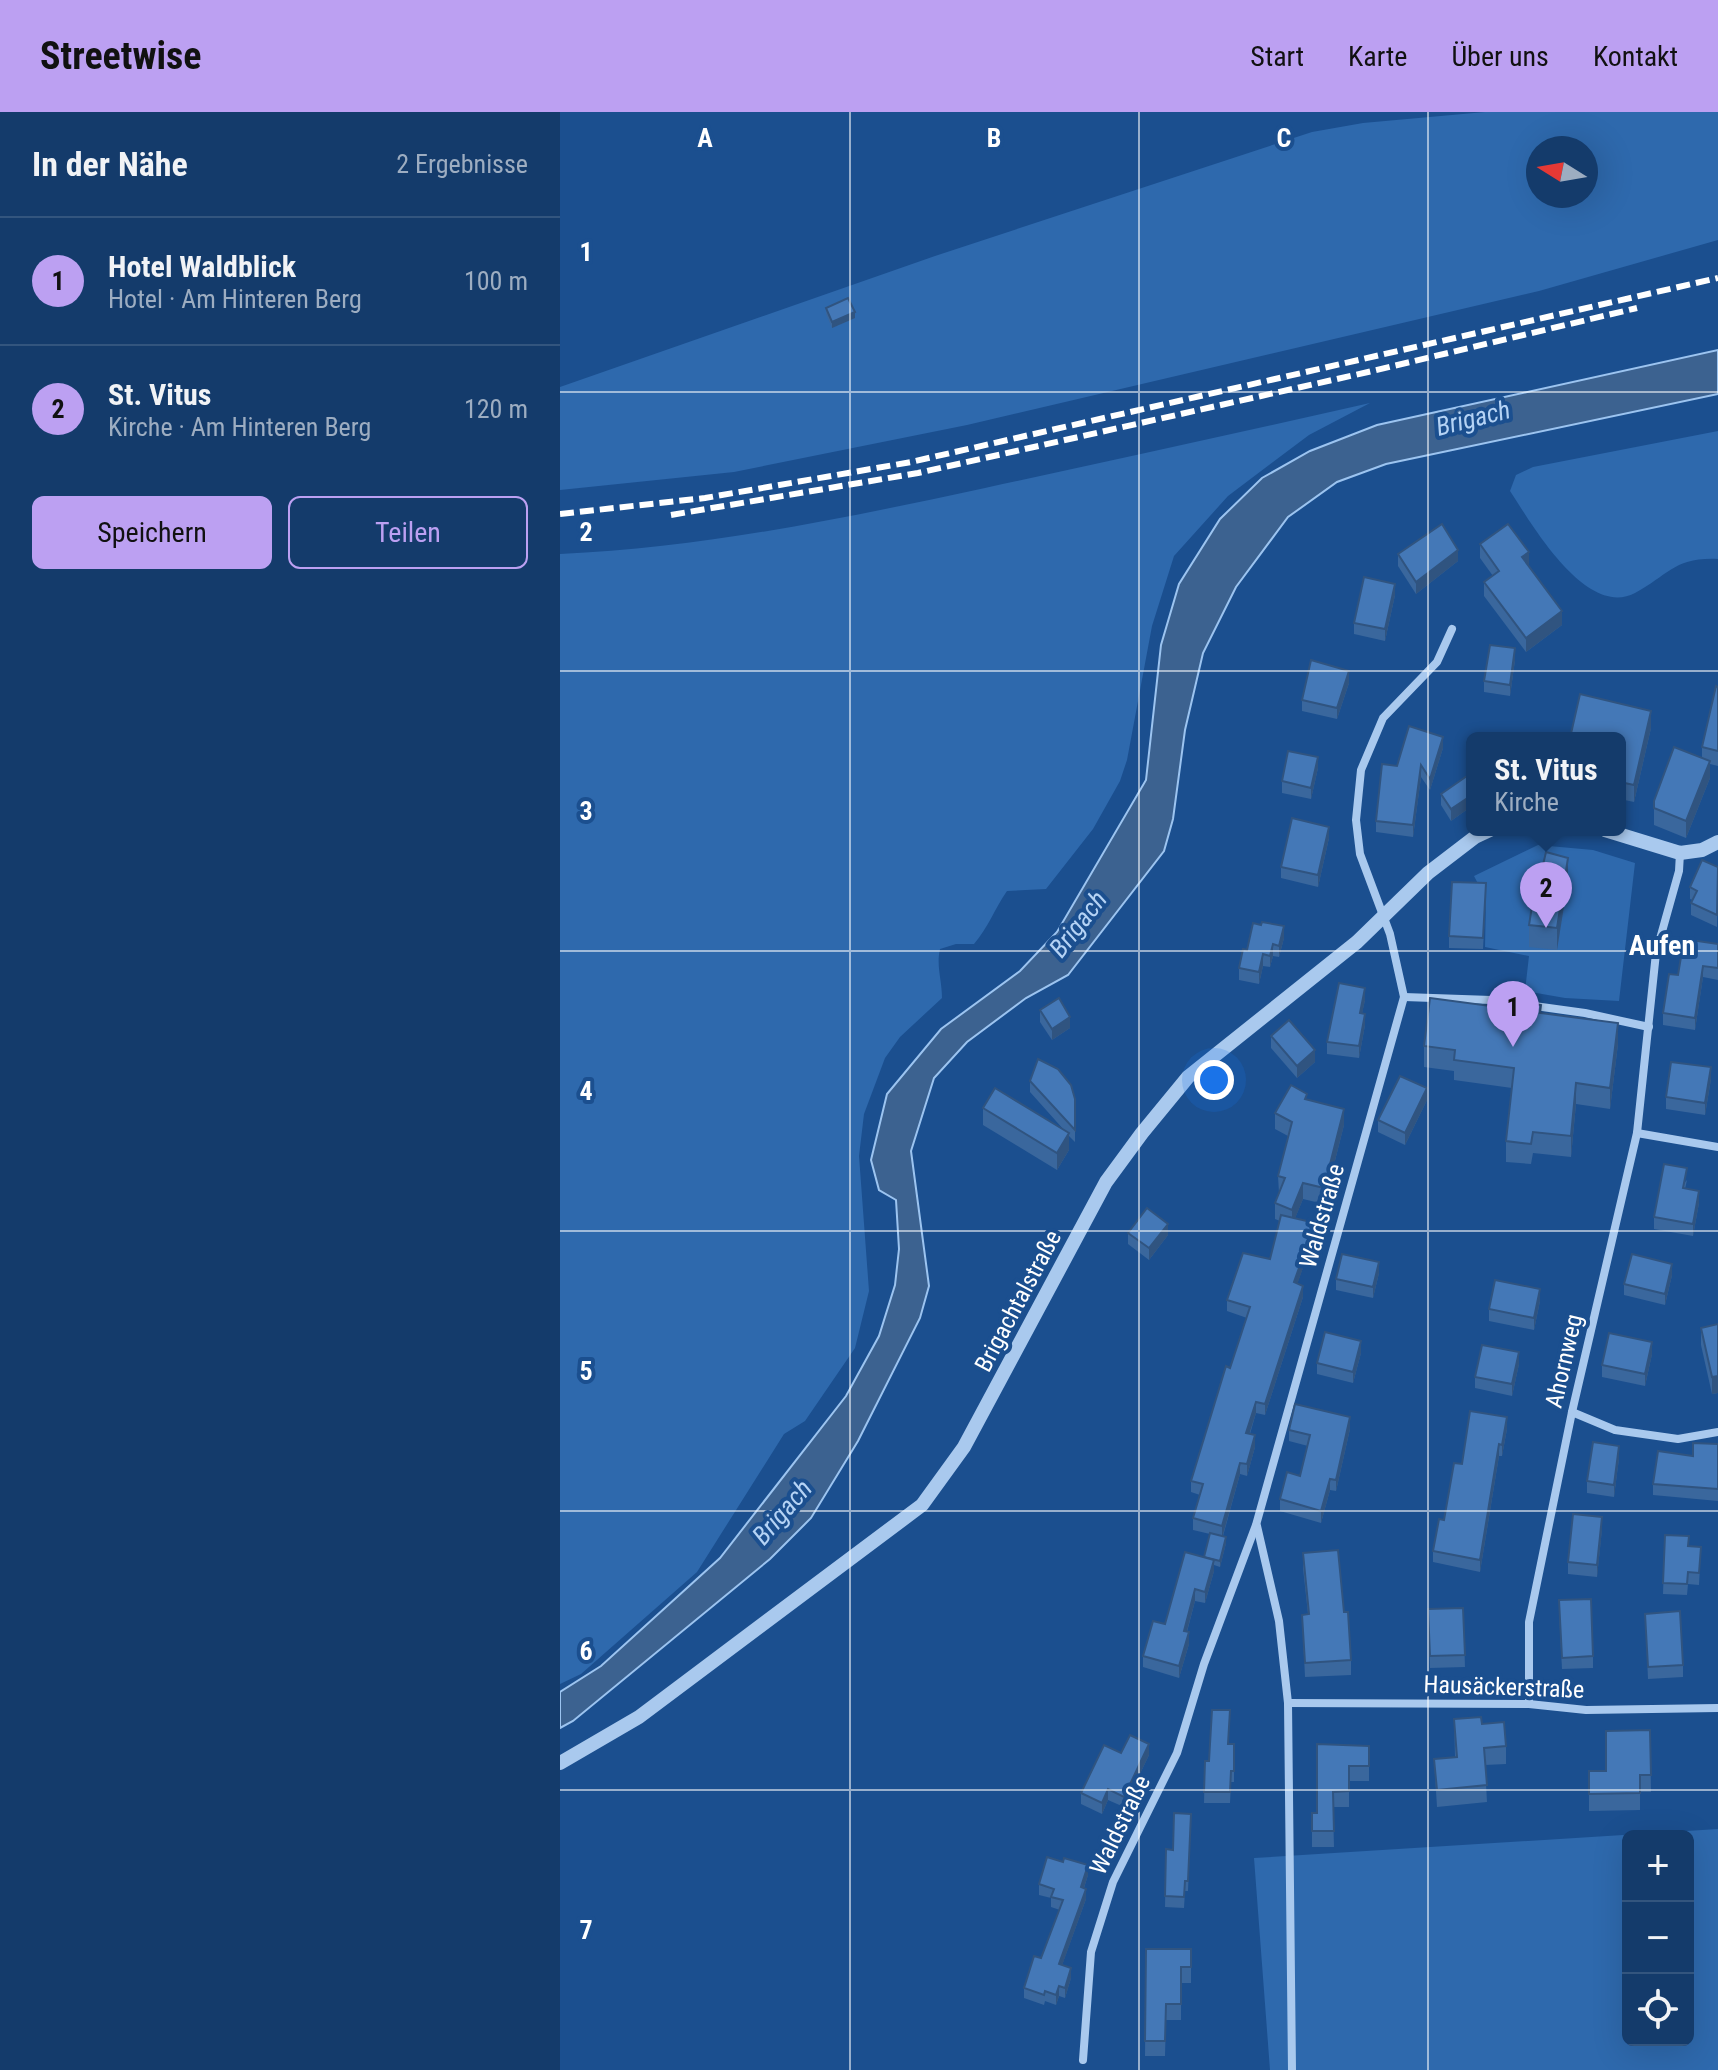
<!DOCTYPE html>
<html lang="de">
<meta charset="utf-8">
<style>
:root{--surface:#143b6b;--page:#214673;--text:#f1f3f6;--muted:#9dadc1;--line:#33557e;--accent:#bca0f2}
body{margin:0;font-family:"Roboto Condensed",sans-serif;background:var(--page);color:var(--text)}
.controls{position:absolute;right:24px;bottom:24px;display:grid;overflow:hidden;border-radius:12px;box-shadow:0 8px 32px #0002}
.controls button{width:72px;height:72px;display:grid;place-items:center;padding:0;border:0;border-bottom:2px solid var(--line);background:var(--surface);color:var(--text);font:40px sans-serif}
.compass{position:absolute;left:966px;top:24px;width:72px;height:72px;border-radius:50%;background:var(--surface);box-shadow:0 8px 32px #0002;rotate:281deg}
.you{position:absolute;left:654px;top:968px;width:28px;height:28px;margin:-20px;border:6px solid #fff;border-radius:50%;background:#1a73e8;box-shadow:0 0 0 12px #1a73e833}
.badge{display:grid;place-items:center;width:52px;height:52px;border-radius:50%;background:var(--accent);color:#111;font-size:26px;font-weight:700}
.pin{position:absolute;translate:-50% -66px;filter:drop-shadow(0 2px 4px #0008)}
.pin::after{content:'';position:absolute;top:42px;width:28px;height:24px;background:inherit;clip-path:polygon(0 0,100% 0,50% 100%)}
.popup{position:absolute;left:906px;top:620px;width:160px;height:104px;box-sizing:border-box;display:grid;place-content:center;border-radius:12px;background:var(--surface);filter:drop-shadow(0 2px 6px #0005);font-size:26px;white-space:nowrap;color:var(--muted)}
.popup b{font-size:30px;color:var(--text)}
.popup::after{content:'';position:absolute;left:50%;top:100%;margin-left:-16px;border:16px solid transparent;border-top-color:var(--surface)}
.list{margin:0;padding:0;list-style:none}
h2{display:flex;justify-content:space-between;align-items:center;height:104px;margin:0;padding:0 32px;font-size:34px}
h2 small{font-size:26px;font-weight:400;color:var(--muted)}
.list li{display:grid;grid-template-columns:52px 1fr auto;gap:24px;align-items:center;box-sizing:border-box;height:128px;padding:0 32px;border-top:2px solid var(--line)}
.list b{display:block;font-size:30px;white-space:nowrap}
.list p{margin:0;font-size:26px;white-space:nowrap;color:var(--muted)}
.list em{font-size:26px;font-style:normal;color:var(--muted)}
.actions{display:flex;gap:16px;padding:24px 32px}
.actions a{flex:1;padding:18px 0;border:2px solid var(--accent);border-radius:12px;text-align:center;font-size:28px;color:var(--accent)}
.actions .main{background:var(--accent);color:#111}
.icon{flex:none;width:44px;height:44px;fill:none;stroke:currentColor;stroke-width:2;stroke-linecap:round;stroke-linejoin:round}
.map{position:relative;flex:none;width:1158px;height:1958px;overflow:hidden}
header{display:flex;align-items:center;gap:48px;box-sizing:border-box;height:112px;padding:0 40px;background:var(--accent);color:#111}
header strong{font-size:38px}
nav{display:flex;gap:44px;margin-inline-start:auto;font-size:28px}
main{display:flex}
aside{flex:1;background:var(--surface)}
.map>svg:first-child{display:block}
</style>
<header>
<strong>Streetwise</strong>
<nav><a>Start</a><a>Karte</a><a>Über uns</a><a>Kontakt</a></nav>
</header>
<main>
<aside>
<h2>In der Nähe<small>2 Ergebnisse</small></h2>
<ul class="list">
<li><span class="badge">1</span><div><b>Hotel Waldblick</b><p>Hotel · Am Hinteren Berg</p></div><em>100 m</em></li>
<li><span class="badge">2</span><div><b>St. Vitus</b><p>Kirche · Am Hinteren Berg</p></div><em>120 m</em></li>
</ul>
<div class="actions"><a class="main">Speichern</a><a>Teilen</a></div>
</aside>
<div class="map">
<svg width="1158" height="1958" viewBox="0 0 1158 1958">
<rect width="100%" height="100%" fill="#1b4f8f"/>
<!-- green -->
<g fill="#2e69ad" fill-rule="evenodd">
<path d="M925,0H1158V128L979,179L407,313L174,360L0,378V275L375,144L752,20L803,11ZM978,36H1026V84H978Z"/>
<path d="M810,291L749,323L668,384L614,444L592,514L567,648L560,669L533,717L486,777L447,779C435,796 428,816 414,832H396L380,837C376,854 382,868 382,886L340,925L325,946L304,1002L299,1044L309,1179L295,1236L245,1309L224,1322L137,1460L21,1562L0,1572V442C143,436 285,406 425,376C554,348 682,320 810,291Z"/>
<path d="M1158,319V447C1114,445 1109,463 1075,481C1026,507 971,411 950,379L956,363L973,355Z"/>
<path d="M978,733L1033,738L1075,751L1059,889L1005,886L965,879L969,844L925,835L926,787L914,764Z"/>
<path d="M1158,1717V1958H710L694,1746ZM1068,1724H1128V1928H1068Z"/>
</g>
<!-- water -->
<path fill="#3c6290" stroke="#9cc4f0" stroke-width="2" d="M1158,238V282L826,352L777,370L728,405L676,475L643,541L625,618L613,707L604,739L508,863L466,886L407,930L374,966L351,1039L369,1174L360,1206L298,1329L251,1406L210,1447L13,1609L0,1616V1580L41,1554L160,1446L286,1284L319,1224L335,1173L339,1137L336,1088L319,1078L311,1048L327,982L381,917L460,859L497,820L586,668L601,533L619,472L660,407L702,366L750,339L817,313Z"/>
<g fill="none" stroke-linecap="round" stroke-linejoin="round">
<!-- minor -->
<g stroke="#a9c9ee" stroke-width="8">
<path d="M844,885L931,888L1025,901L1089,915"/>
<path d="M1077,1021L1158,1035"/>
<path d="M1012,1300L1055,1318L1118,1327L1158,1320"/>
<path d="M697,1414L719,1509L728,1591L732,1958"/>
<path d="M728,1591L969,1592L1026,1598L1158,1596"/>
<path d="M969,1592V1510L1012,1300L1077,1021L1096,841L1119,759L1120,741"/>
<path d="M523,1948L531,1840L553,1770L617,1641L644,1552L696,1413L844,885L830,822L800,742L796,708L801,658L823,606L877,550L892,517"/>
</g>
<!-- tertiary -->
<g stroke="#a9c9ee" stroke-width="14">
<path d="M1045,718L1120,741L1142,738L1158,730"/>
<path d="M0,1651L79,1605L362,1393L404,1335L546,1070L582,1021L628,965L797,830L868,761L915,725L930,718"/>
</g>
<!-- rail -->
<g stroke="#fff" stroke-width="6" stroke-dasharray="14 6" stroke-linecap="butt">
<path d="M0,402L145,386L351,350L1158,166"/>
<path d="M111,403L358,361L808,260L1077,196"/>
</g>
</g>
<!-- wall -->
<g fill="#3a679d">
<path d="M266,196L295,206L272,216L266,202Z"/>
<path d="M920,432L968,454L1002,513L966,540L924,484V470L933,464L920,446Z"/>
<path d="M838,442L898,449L856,482L838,454Z"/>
<path d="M835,483L825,529L794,522V511Z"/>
<path d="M955,548L950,584L924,580V569Z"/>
<path d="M789,571L777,607L742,599V588Z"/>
<path d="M1158,575V654L1150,652V666L1126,726L1094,713V689L1142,645V635Z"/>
<path d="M1091,616L1074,690L1060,687V626Z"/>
<path d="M883,636L870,678L861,665L853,725L816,720V709L837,654Z"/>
<path d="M912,636V694L891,709L881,693V682L907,664Z"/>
<path d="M758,656L751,687L722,681V669Z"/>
<path d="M769,726L758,775L721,766V755Z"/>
<path d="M1158,755L1157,815L1131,803V791L1133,788L1130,787V775Z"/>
<path d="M1008,769L997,838L969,835V813Z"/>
<path d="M926,783L923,837L889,836V824Z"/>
<path d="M724,826L719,845L713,844L710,855L703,854L699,872L679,868V856L687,838Z"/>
<path d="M1158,832V868L1143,865L1135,918L1103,913V901L1118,863Z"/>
<path d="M805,888L802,901L805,913L799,946L767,942V930Z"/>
<path d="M480,898L510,916L492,928L480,910Z"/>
<path d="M960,898L981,901L1058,932L1050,997L1016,992L1011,1045L973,1041L971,1052L946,1050V1029L952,976L894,968V959L864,955V934Z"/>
<path d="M711,924L755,950L737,966L711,936Z"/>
<path d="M1151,967L1145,1003L1106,997V985Z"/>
<path d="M470,969L515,987V1030L509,1024V1038L497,1058L423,1013V996L504,1018L470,980Z"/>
<path d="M747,987L784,1013L764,1092L743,1087L735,1106L751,1115L757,1128L751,1152L745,1150L737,1172L743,1185L705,1303L696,1301L690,1322L695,1335L687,1364L680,1362L663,1424L666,1431L660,1455L654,1453V1459L645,1491L635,1489L627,1520L629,1532L619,1566L583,1555V1544L605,1512L644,1445L650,1422L633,1418V1406L640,1383L631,1380V1369L687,1206L667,1199V1188L710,1147L720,1109L715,1107V1091L719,1081L718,1064L728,1024L715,1017V1001Z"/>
<path d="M867,988L845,1033L818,1020V1008Z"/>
<path d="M1127,1068L1125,1077L1139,1091L1133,1124L1094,1117V1105Z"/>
<path d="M568,1121L608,1123L589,1148L568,1132Z"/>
<path d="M819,1161L813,1186L776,1178V1167Z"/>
<path d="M1112,1163L1105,1193L1064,1183V1172Z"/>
<path d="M980,1189L974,1218L929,1209V1197Z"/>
<path d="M1158,1212V1281L1152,1282L1141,1233V1216Z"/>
<path d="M801,1241L793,1271L757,1262V1251Z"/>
<path d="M1092,1242L1085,1274L1042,1265V1253Z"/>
<path d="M959,1252L952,1284L915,1276V1265Z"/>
<path d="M790,1317L776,1379L770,1378L761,1411L720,1399V1387L740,1364L748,1334L729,1329V1318Z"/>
<path d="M947,1317L942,1344H939L920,1460L873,1450V1439L884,1408L902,1352Z"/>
<path d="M1158,1332V1389L1093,1383V1372L1133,1344Z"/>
<path d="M1059,1346L1054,1385L1027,1381V1369Z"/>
<path d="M1042,1417L1037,1465L1008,1462V1450Z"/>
<path d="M1105,1423L1129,1434L1141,1435L1139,1473L1128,1472L1127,1483L1103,1482Z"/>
<path d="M743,1441L784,1500L791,1548V1563L745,1565L742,1503L748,1502L743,1456Z"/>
<path d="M903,1496L905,1555L870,1556L868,1497Z"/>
<path d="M999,1500L1033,1544V1556L1002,1557Z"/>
<path d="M1085,1502L1123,1553V1565L1088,1567Z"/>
<path d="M894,1607L922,1612L946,1634V1652L925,1653L927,1690L877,1695L874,1647L895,1645Z"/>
<path d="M1090,1618L1091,1680H1080V1698L1029,1699V1659H1046Z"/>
<path d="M669,1632H674V1670H671L670,1691H644L645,1649H649Z"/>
<path d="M757,1632L809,1634V1669H789V1695H773L774,1735H752V1701H757Z"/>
<path d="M561,1641L589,1643L564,1695L548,1688L542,1702L521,1692V1681Z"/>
<path d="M631,1702L628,1779H625L624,1796L605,1795L606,1737L613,1738Z"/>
<path d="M528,1763L524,1776L526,1787L502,1853L511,1866L505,1886L499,1884L496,1893L485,1889L484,1893L464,1886V1876L481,1846L500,1798L491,1795V1786L479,1783V1772Z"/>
<path d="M586,1837H631V1871H621V1908H606L605,1944H585Z"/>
</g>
<!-- shaded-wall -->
<g fill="#305480">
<path d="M295,200V206L272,216V210Z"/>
<path d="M898,438V449L856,482V470Z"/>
<path d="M969,440V454L962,445Z"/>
<path d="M835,472V483L825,529V517Z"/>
<path d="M1002,499V513L966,540V526Z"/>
<path d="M955,536V548L950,584V573Z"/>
<path d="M789,559V571L777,607V596Z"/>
<path d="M1091,599V616L1074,690V673Z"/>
<path d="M883,625V636L870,678V667Z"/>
<path d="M758,645V656L751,687V676Z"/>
<path d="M1150,649V666L1126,726V709Z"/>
<path d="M861,653V665L853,725V713Z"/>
<path d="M912,683V694L891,709V697Z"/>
<path d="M769,715V726L758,775V763Z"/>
<path d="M1008,746V769L997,838V816Z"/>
<path d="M724,814V826L719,845V834Z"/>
<path d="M713,832V844L710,855V844Z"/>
<path d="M703,842V854L699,872V860Z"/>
<path d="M1143,854V865L1135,918V906Z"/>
<path d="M805,876V888L800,912V901Z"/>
<path d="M805,902V913L799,946V934Z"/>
<path d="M510,905V916L492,928V917Z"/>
<path d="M1058,911V932L1050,997V976Z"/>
<path d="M755,938V950L737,966V954Z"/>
<path d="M1151,955V967L1145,1003V991Z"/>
<path d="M1016,971V992L1011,1045V1024Z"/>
<path d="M867,976V988L845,1033V1021Z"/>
<path d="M784,997V1013L764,1092V1076Z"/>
<path d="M509,1021V1038L497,1058V1041Z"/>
<path d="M743,1071V1087L732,1114V1098Z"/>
<path d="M1139,1079V1091L1133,1124V1112Z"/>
<path d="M608,1112V1123L589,1148V1136Z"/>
<path d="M757,1116V1128L751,1152V1140Z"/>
<path d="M745,1139V1150L734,1182V1170Z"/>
<path d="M819,1150V1161L813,1186V1175Z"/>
<path d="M1112,1152V1163L1105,1193V1182Z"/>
<path d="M743,1174V1185L705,1303V1292Z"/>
<path d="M980,1177V1189L974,1218V1206Z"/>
<path d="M801,1229V1241L793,1271V1260Z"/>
<path d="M1092,1230V1242L1085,1274V1262Z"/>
<path d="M959,1240V1252L952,1284V1272Z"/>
<path d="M1158,1264V1281L1152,1282V1265Z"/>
<path d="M696,1290V1301L686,1332V1321Z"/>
<path d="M790,1305V1317L776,1379V1368Z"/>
<path d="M947,1305V1317L942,1344V1333Z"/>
<path d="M695,1323V1335L687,1364V1352Z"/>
<path d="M939,1332V1344L920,1460V1448Z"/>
<path d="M1059,1334V1346L1054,1385V1373Z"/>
<path d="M680,1351V1362L662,1426V1414Z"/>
<path d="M770,1367V1378L761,1411V1399Z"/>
<path d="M1042,1405V1417L1037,1465V1453Z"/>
<path d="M666,1425V1431L660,1455V1449Z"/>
<path d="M654,1448V1459L645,1491V1480Z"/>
<path d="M635,1477V1489L624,1530V1519Z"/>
<path d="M629,1520V1532L619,1566V1554Z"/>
<path d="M589,1632V1643L564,1695V1685Z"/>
<path d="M548,1677V1688L542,1702V1691Z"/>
<path d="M528,1753V1763L521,1785V1775Z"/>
<path d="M526,1777V1787L499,1862V1852Z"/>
<path d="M511,1856V1866L505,1886V1876Z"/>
<path d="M499,1874V1884L496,1893V1883Z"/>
</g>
<!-- building -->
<g fill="#4478b7" stroke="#305480" stroke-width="2">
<path d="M288,186L295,200L272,210L266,196Z"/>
<path d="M882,412L898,438L856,470L838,442Z"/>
<path d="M948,412L969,440L962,445L1002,499L966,526L924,470L939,459L920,432Z"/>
<path d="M804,465L835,472L825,517L794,511Z"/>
<path d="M930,533L955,536L950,573L924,569Z"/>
<path d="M751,548L789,559L777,596L742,588Z"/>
<path d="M1156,574L1158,575V639L1142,635Z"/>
<path d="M1020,582L1091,599L1074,673L1060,670V626H1010Z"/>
<path d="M849,614L883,625L870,667L861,653L853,713L816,709L822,652L837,654Z"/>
<path d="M914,623L929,626H914Z"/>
<path d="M1114,635L1150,649L1126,709L1094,696V689Z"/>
<path d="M912,636V683L891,697L881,682L907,664Z"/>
<path d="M728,639L758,645L751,676L722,669Z"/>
<path d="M732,706L769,715L758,763L721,755Z"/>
<path d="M986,740L1008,746L997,816L969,813L976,769L979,770Z"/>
<path d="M1142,748L1158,755L1157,803L1131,791L1137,779L1130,775Z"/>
<path d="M892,770L926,771L923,826L889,824Z"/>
<path d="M702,810L724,814L719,834L713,832L710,844L703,842L699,860L679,856L683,837L687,838L693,811L701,813Z"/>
<path d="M1124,827L1158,832V856L1143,854L1135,906L1103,901L1109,862L1118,863Z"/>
<path d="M779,871L805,876L800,901L805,902L799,934L767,930Z"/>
<path d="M499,886L510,905L492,917L480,898Z"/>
<path d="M870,886L960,898L961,890L981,893L980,901L1058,911L1050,976L1016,971L1011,1024L973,1020L971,1032L946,1029L954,956L894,948L895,938L864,934Z"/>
<path d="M729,908L755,938L737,954L711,924Z"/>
<path d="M478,947L498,957L511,973L515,987V1018L470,969Z"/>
<path d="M1111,950L1151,955L1145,991L1106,985Z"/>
<path d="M840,964L867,976L845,1021L818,1008Z"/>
<path d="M731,973L747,982L745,987L784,997L764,1076L743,1071L732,1098L715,1091L725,1066L718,1064L732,1010L715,1001Z"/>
<path d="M435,976L509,1021L497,1041L423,996Z"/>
<path d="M1104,1052L1127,1056L1123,1076L1139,1079L1133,1112L1094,1105Z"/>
<path d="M587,1096L608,1112L589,1136L568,1121Z"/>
<path d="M721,1103L751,1110L750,1115L757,1116L751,1140L745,1139L734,1170L743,1174L705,1292L696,1290L686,1321L695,1323L687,1352L680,1351L662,1414L633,1406L643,1372L631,1369L666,1254L670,1256L690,1195L667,1188L683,1141L710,1147Z"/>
<path d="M782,1142L819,1150L813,1175L776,1167Z"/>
<path d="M1072,1142L1112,1152L1105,1182L1064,1172Z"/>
<path d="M935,1168L980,1177L974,1206L929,1197Z"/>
<path d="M1158,1212V1264L1152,1265L1141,1216Z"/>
<path d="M765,1220L801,1229L793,1260L757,1251Z"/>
<path d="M1049,1221L1092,1230L1085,1262L1042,1253Z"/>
<path d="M922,1233L959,1240L952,1272L915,1265Z"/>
<path d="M735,1292L790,1305L776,1368L770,1367L761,1399L720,1387L727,1360L740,1364L750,1323L729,1318Z"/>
<path d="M910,1299L947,1305L942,1333L939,1332L920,1448L873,1439L879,1407L884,1408L894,1351L902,1352Z"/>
<path d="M1033,1330L1059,1334L1054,1373L1027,1369Z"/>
<path d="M1133,1331L1158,1332V1377L1093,1372L1098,1339L1133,1344Z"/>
<path d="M1013,1402L1042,1405L1037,1453L1008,1450Z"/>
<path d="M650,1421L666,1425L660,1449L644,1445Z"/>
<path d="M1105,1423L1129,1424L1128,1434L1141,1435L1139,1461L1128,1460L1127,1472L1103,1471Z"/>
<path d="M778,1438L784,1500H788L791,1548L745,1551L742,1503L749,1502L743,1441Z"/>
<path d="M625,1440L654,1448L645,1480L635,1477L624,1519L629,1520L619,1554L583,1544L593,1509L605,1512Z"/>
<path d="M1031,1487L1033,1544L1002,1546L999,1488Z"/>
<path d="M903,1496L905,1543L870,1544L868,1497Z"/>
<path d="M1120,1499L1123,1553L1088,1555L1085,1502Z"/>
<path d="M652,1598H670L668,1632H674V1659H671L670,1680H644L645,1649H649Z"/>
<path d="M921,1605L922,1612L944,1610L946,1634L924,1636L927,1673L877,1678L874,1647L897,1645L894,1607Z"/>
<path d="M1090,1618L1091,1663H1080V1681L1029,1682V1659H1046V1619Z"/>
<path d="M570,1623L589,1632L564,1685L548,1677L542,1691L521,1681L544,1633L561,1641Z"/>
<path d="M757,1632L809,1634V1654H789V1679L773,1680L774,1719H752V1701H757Z"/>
<path d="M614,1701L631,1702L628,1769H625L624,1785L605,1784L606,1737L613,1738Z"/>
<path d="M487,1745L503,1750L504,1746L528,1753L521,1775L526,1777L499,1852L511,1856L505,1876L499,1874L496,1883L485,1879L484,1883L464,1876L474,1844L481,1846L503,1788L491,1785L494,1777L479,1772Z"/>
<path d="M586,1837H631V1855H621V1892H606L605,1929H585Z"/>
</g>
<!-- grid -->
<path fill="none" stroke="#fff" stroke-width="2" stroke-opacity="0.55" d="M290,0V1958M579,0V1958M868,0V1958M0,280H1158M0,559H1158M0,839H1158M0,1119H1158M0,1399H1158M0,1678H1158"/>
<g text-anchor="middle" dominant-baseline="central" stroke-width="8" stroke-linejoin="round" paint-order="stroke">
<!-- street labels -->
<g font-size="24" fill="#fff" stroke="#1b4f8f">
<text transform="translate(762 1104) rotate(-74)">Waldstraße</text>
<text transform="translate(458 1189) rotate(-62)">Brigachtalstraße</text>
<text transform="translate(1004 1249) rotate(-77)">Ahornweg</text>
<text transform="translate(944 1575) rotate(2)">Hausäckerstraße</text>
<text transform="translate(560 1713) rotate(-64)">Waldstraße</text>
</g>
<!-- water labels -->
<g font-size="26" font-style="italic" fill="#b5d3f5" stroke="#1b4f8f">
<text transform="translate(913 306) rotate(-14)">Brigach</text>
<text transform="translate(518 812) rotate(-52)">Brigach</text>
<text transform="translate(222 1400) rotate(-49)">Brigach</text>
</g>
<!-- quarter labels -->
<g font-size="28" font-weight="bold" fill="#fff" stroke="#1b4f8f">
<text x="1102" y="833">Aufen</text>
</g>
</g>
<g font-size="26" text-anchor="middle" font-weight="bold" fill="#fff" stroke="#1b4f8f" stroke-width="8" stroke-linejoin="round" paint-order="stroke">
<text x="145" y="35">A</text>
<text x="434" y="35">B</text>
<text x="724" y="35">C</text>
<text x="26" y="149">1</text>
<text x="26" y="429">2</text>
<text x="26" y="708">3</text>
<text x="26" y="988">4</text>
<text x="26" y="1268">5</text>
<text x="26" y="1548">6</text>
<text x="26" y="1827">7</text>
</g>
</svg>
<div class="controls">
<button>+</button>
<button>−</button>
<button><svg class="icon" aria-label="locate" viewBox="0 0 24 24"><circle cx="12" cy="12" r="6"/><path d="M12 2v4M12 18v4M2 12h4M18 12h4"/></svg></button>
</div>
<svg class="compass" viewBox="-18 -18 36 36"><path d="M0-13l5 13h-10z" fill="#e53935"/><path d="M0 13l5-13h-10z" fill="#9dadc1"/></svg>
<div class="you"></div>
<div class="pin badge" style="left:953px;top:935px">1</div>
<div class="pin badge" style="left:986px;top:816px">2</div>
<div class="popup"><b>St. Vitus</b>Kirche</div>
</div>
</main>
